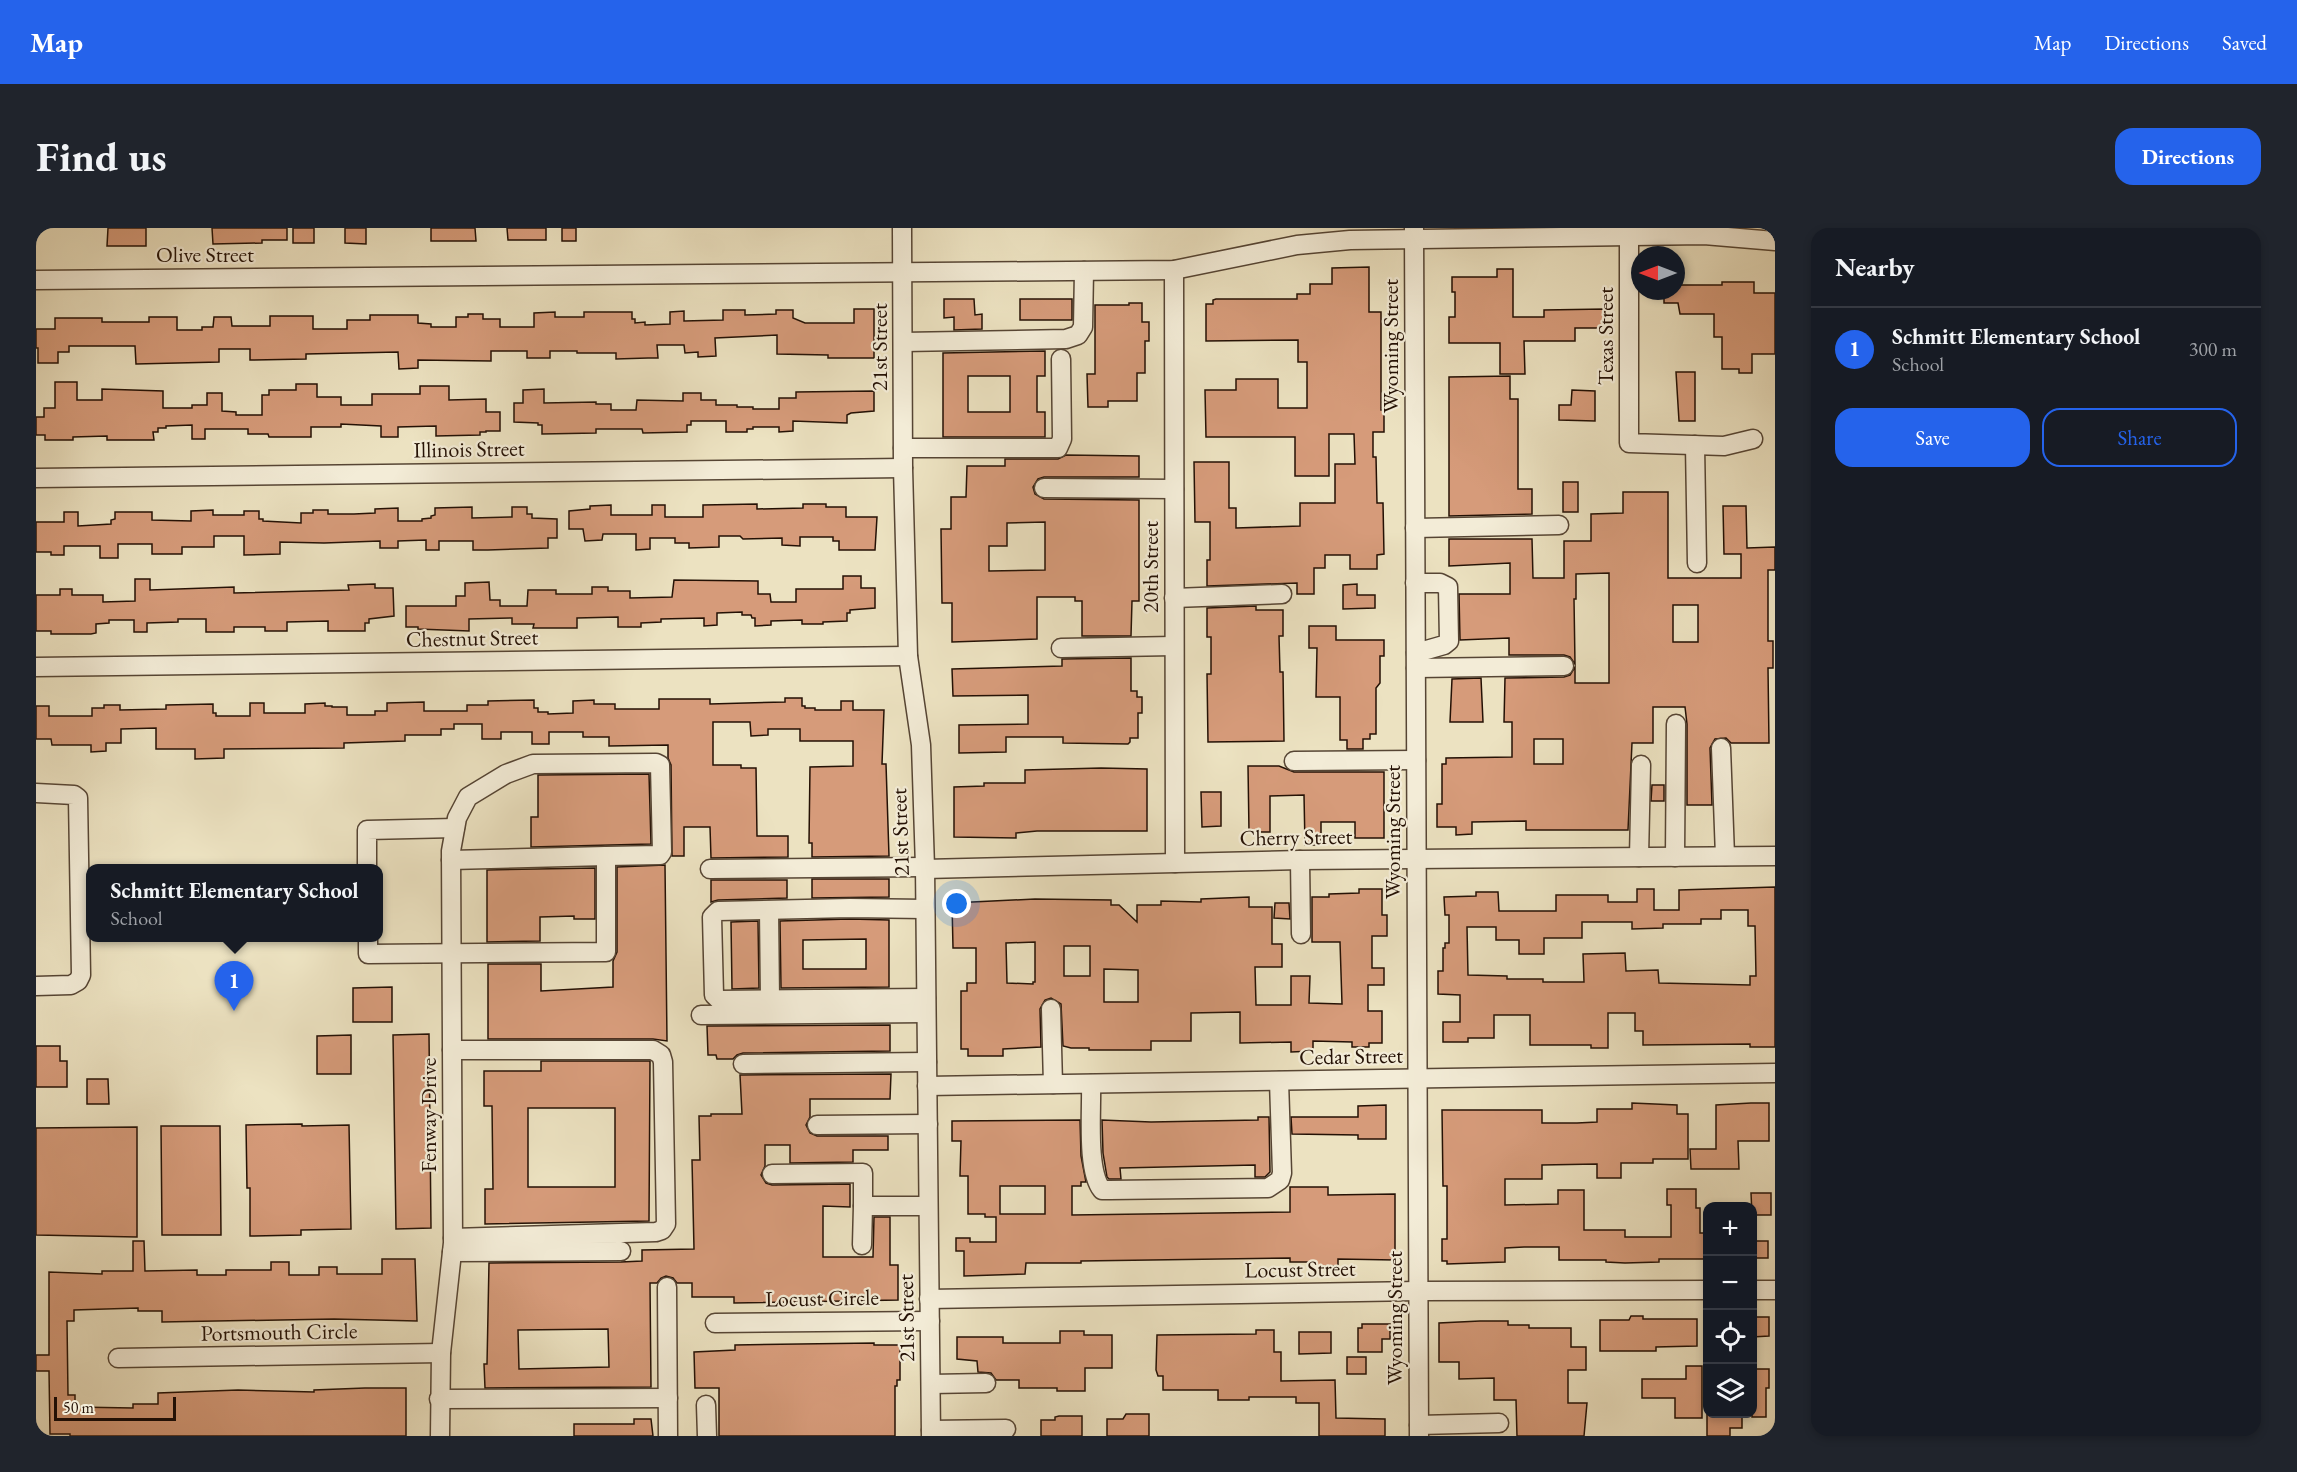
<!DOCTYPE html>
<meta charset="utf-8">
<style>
:root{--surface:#171b24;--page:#20242c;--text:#f1f3f6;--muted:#9ea1a6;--line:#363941;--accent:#2563eb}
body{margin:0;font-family:"EB Garamond",serif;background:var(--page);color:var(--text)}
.controls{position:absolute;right:18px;bottom:18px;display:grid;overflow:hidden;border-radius:12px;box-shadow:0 3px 9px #0003}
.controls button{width:54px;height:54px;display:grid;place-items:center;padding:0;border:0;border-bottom:2px solid var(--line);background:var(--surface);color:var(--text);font:30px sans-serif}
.compass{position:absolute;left:1595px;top:18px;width:54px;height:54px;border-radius:50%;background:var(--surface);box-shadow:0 3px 9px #0003;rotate:270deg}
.scale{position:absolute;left:18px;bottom:15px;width:122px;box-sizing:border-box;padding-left:6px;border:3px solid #241105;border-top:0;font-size:16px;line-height:21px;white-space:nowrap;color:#241105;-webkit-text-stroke:4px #f3ecd7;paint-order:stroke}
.you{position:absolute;left:921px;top:676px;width:21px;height:21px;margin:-15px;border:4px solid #fff;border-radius:50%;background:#1a73e8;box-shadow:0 0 0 9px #1a73e833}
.badge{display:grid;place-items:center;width:39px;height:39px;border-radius:50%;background:var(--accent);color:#fff;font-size:20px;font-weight:700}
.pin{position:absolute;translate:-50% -50px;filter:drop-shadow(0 2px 3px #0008)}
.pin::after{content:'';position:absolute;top:32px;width:21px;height:18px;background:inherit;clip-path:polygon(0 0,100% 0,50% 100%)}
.popup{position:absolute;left:50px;top:636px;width:297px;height:78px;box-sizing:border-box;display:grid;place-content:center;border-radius:12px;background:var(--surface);filter:drop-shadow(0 2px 4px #0005);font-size:20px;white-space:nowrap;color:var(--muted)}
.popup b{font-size:22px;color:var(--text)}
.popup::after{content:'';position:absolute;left:50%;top:100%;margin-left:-12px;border:12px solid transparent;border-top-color:var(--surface)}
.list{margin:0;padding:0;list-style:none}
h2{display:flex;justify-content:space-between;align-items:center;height:78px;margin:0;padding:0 24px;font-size:26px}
h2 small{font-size:20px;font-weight:400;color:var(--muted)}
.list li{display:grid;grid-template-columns:39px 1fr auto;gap:18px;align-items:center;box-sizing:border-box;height:84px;padding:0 24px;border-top:2px solid var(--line)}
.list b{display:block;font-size:22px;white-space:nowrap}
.list p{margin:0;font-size:20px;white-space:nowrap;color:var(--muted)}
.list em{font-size:20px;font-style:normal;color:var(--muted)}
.actions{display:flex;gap:12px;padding:18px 24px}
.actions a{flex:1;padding:14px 0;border:2px solid var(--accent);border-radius:18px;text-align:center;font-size:21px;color:var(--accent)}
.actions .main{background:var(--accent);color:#fff}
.icon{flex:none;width:33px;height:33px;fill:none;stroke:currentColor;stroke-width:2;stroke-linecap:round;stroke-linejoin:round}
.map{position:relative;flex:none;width:1739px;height:1208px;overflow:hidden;border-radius:18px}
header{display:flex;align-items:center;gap:36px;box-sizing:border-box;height:84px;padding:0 30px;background:var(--accent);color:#fff}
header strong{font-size:28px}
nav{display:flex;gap:33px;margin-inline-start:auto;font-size:21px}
.intro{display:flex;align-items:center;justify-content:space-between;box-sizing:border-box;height:144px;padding:0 36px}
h1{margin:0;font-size:42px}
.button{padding:15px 27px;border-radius:18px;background:var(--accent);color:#fff;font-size:21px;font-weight:700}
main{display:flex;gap:36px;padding:0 36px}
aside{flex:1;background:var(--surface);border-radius:18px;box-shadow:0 3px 9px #0003}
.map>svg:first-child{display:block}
</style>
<header>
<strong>Map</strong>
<nav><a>Map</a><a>Directions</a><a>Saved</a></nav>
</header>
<div class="intro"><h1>Find us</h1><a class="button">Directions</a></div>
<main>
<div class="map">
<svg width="1739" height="1208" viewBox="0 0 1739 1208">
<rect width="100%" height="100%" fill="#ece2c1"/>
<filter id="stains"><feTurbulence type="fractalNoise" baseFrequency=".00333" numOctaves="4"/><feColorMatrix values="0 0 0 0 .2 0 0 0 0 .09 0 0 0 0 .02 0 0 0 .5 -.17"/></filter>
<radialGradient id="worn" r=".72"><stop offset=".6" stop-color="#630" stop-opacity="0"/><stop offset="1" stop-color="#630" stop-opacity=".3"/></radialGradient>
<!-- building -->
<g fill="#d69b7a" stroke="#241105" stroke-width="1.5" fill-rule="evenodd">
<path d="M72,0H110V18H71Z"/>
<path d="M176,0H251V12H226V15L177,16Z"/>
<rect x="257" y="0" width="21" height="15"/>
<path d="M309,0H330V16L309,15Z"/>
<path d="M395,0H439L440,13H395Z"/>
<path d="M471,0H510V12H472Z"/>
<rect x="526" y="0" width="14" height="13"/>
<path d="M1333,39V84H1345V182H1348V204H1337V229H1340L1341,275H1347L1348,326L1341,327V341H1314V327H1289V340H1278V366H1261V355L1171,358V332H1174V294H1159L1158,234H1193V280H1200V300L1264,298V275H1299V236H1319L1318,206H1293V248H1259V209H1170L1169,162H1200V151H1242V180H1271V134H1262V112L1170,113V76H1177V72L1180,71H1261V66H1274V56H1296V40Z"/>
<path d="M1461,41H1477V89H1508V82L1569,81V100H1539V113H1488L1489,146H1464V115H1413V89H1419V64H1416V49H1461Z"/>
<path d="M1686,54H1718V65H1739V126H1716V145H1703V141H1686V109H1678V86H1644L1642,75H1628V63H1640V57H1686Z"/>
<path d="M908,71H938L939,87L946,86V101L918,102V89L908,90Z"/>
<rect x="984" y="71" width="52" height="21"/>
<path d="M1093,75H1106V94H1113V113H1109V145H1101V173H1072V179H1052L1051,146H1059V77H1093Z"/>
<path d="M818,81H838V130H792V127L741,126V107L679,110L680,128L662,129V124L649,125L648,117H621L622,130H612L580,131V125H541V123H514V130H491V123H455V133L382,132V140L363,141L362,124L270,126V131L214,132V121H183V134L100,136L99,118H33V124H22V135H2V120H0V101H19V90H66V94H113V89H141V102H166V99H177L178,89H195L196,98H234V88H277V101H311V92H334V87H382V95L395,96V99H420V89H432V86H447V91H464V99H498V85L519,84V89H548V84H596V91H599V95L609,94V97L634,96V84L648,83V93L687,92V82H709V87L740,86V82H757V90L769,95H818Z"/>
<path d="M1009,123V148H1001V184H1009V209H907V125ZM932,148H974V184H932Z"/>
<path d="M1640,144H1659V193H1643Z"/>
<path d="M1474,148V171H1482V261H1496V286L1413,288V149Z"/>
<path d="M19,154H41V172H66V161L127,163V180H156V177H171V165H186V183L200,184V187H226V167H233V162H260V156H281V169H305V177H336V166H384V158H413V172L450,171V184H464V203H450V204H444V207L400,208V198L362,199V209H345V198L305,196V199H275V209H233L232,206H212V201H169V211H156V197L130,198V200H122V204H117L118,212H71V208L37,209V212H9V207H0V189H8V180H19Z"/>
<path d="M508,161V175L560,174V176H575V182H600L601,172L647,173V165H665V172H680V177H701V179H717V181H743V170H760V164L838,163V183L815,185L811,187V195L757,193V203L743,204V199H717V201H711V204H690V193H655V197H651V204L607,205L606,201H560V205L506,206V197H502V195L478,194V175H487V162Z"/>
<path d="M1536,162L1559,163V193L1523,192V177H1535Z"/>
<path d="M1030,227L1103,228V249H1008L1002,251L997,259L999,266L1008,271L1103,272V373H1096L1095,408H1046V373H1039V369H1001V411L916,414V375H906L905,301H915V269H930L931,238H969V231H1022ZM1009,294V342L953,343V318H971V295Z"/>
<rect x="1527" y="254" width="15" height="30"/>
<path d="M1587,264H1632V350H1705V326H1688L1687,278H1710L1711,320L1739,319V342H1732V413H1737V440H1732L1733,515H1695L1690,510L1679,511L1674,520L1676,577H1651V496L1649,479H1617V515H1596L1592,602H1490V593L1436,594V606L1420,607V599H1401V576H1406V536H1410V530L1476,529V494H1468L1469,450L1528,449L1534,447L1539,439V455H1573V345L1540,346V371H1538L1539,436L1534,429L1528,427H1473V410L1424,412L1423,366H1474V335L1413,338V311H1496L1497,350H1528V313H1555V286L1587,285ZM1637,377H1662V414H1637ZM1498,511H1527V536H1498Z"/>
<path d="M721,276V281L767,280V276H790V279H810V289H841L839,322H803V313H797V309H764V318L746,317V310L707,311L704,308H683V319L653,320V315H639V310H614V321L600,322V306H567L566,312L549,313L547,301H533V283L554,281V278L575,277V287H616V277H629V289H667V277Z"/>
<path d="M436,279V290L476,289V279H491V286H496V290L521,291V310H512V320L452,322H437V313H403V322H390V312L362,313V320H344V313L288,315L244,314V326L208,327V308H178V319H146V326H116V316H82V330H64V318H28V327H15V324H0V294H28V284H42V298L75,296V292L79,291V284H116V292L155,293V283L177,282V287H208V283H223V291H227V293L265,295V285H277V282H292V286H318L339,285V281L362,280V293H386V291L395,290V288L399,287V280Z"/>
<path d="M807,348H825V360H839V380L814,382V385H811V393L787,394V396H766V392L735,393V397L719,398V390H716L715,387H706V384L681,385V397L668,398V390L625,391V394L605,395V399H582V389L541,390V400H497L498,396H476V390L433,391V403L382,401V399H370V378H420V368H429V355L453,354L454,372H464V378H491L492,362H520V366H556V359H572V363H594V370L636,369L638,352L722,353V366H734L735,374H760V361H807Z"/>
<path d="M99,351H114V362L198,359V365L313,362L312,357L339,356V360H357L358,388L333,391V395H329V403H292V393L251,394V403H229V399H198V404H170V391H142V394L111,395V404H98V392H73V395L60,396V405L55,406H15V403H0V367H24V361H36V367H67V374L99,373Z"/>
<path d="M1321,356V367H1339V380L1307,381V357Z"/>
<path d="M1220,378V382H1247V408H1243L1244,444H1247L1248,513L1172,514L1171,446H1175V409H1171V380Z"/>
<path d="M1273,398H1300V412H1348V428H1344V455L1340,460V506H1334V511H1327V521H1311V512H1304V469H1280L1281,420H1273Z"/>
<path d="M1095,430V463H1101V469H1106V485H1102V510H1094V514L1092,516L1027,515V509H970V524L923,525V497L992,496V467L917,468L916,441L1026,438V431Z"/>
<path d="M1445,450L1447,494H1414L1416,451Z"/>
<path d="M749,470H766V478H769V480H779V482H805V473H817V482H848L846,536H850L853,628L776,629V615H773L774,539L817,538V513H764V501H732V507L715,508L714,494H677V537H705V540H720L721,608H752V629L675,630L674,599H648V628H636L635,537L632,530V517L573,518V509H547V504H513V516H496V504H465V511H446V496H418V501H405V507H369V513L308,515V520L188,521V530L159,531V521H120V500L85,501V515H70V523L55,524V517H16L15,511H0V478H13V488H56V480H68V477H84V482L130,481V477L177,476V485H180V488H214V475H228V485H269V476L289,475V478H296V479H311V487H339V483H351V475L388,474V483H431V477H452V473L498,472V480H502V484H512V486L537,485V473L558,472V476H579V481H623V471H674V476L749,474Z"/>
<path d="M1212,538H1243L1258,544H1348V610H1319V594H1285V617H1269L1268,567L1234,568V604H1213Z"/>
<path d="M1065,540L1111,541V603H1001L980,605V610L918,609V559L948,558V555H989V542Z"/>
<path d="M613,546L615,616L495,619V589H502V547Z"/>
<path d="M1616,557H1628V573H1615Z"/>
<path d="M1165,564H1185V598L1166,599Z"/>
<path d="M629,637L631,813L617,811H452V736H505V763L577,759V733L581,724V639Z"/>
<path d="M559,640V691H538V688L504,689V713L451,714V642Z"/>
<path d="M776,651H853V669L776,670Z"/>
<path d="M675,652H751V670L682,672L675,674Z"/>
<path d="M1739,659V819H1714V816L1607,817V803H1599V785H1572V820H1555V817H1494V787H1458V810H1432V814H1407V794H1424V767L1402,766V743H1407V720H1409V715H1413V687H1409L1408,669L1440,668V664H1462L1463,683H1520V667H1572V674H1601V661H1618V682H1643V662ZM1685,682H1712V698H1719L1720,748H1714V757L1623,755L1622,742L1590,743L1589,725L1547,726L1548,754H1507V751H1471V748L1432,747L1431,699H1460V712H1483V726H1508V710H1546V694H1596V701L1627,700V696H1665V691H1685Z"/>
<path d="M1323,661H1346V687H1351V708H1336V740H1348V757H1332V783H1346V815H1333V819H1316V814L1277,813V823L1255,824V814L1204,815V784L1155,785V813H1115V822H1053V820H1035L1027,818L1025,776L1015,770L1009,772L1004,781L1005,819L967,821V828H932V821H925V763H931V755H940V720H917L916,675L999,671L1075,672V677H1083L1101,694V677H1125V673L1165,674V671L1213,669V679H1236V716H1246V739H1219L1220,777H1255V748H1274L1273,775L1306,776L1304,714H1276V669H1293V666L1323,665ZM999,714V754H997V756L971,755L970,715ZM1028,718H1054V748H1028ZM1068,741L1102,742V774H1068Z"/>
<path d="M1239,675H1253L1254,691L1238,690Z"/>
<path d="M814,691L853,692V759L745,760L744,693ZM830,711V741H767V712Z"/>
<path d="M722,693L723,760L696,761L695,694Z"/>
<path d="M356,759V794H317V760Z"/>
<path d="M854,797V823L707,825L701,827L697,831H681L680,827H672L671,798Z"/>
<path d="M393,806L395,1000L360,1001L357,807Z"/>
<path d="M315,807V846H281V808Z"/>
<path d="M0,818H24V833H31V859H0Z"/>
<path d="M505,833H614L613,993L449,996V961H457L456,878H448V843H505ZM492,880H579V959H492Z"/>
<path d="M855,846L854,871H774V889L770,897L774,905L781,908H852V922H817V934L754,935V917H729V938L725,947L730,955L736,957L814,956V979L787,978V1029H837L838,989H854V1037H862V1072L698,1075V1069H656V1055H641L637,1050L630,1048L625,1050L621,1055H614L615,1159L449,1160L448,1136H451L453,1035L585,1034L606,1033V1022L658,1021L656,932H664L663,888H675V886H706L704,847ZM572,1101L573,1139L483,1141L482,1102Z"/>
<path d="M51,851H72L73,876H51Z"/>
<path d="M1596,875L1641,877V886H1652V931H1617V935H1585V950H1561V936L1506,937V951H1469V977L1522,976V962H1548V1002H1589V1009H1635V977H1631V961H1660V980H1664V1005H1671V1031H1623V1034L1589,1035L1570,1034V1032H1523V1019H1488L1469,1020V1034L1411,1036V1033H1406V1011H1411V958H1407L1406,882H1506V895H1541L1561,894V881H1596Z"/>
<path d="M1715,875H1733V913H1702L1703,941H1655L1654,921H1680V877Z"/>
<path d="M1350,877V911H1322V907L1256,906L1255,889H1322V878Z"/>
<path d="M1222,889H1233L1234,944L1229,949H1219V937L1084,940L1085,951H1073L1071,949L1067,925L1066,892L1115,894L1222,892Z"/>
<path d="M1044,892L1045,928L1050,954H1045V958H1036V987L1254,984V959H1292V967L1359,966V1032L1302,1031V1038H1272V1034H1254V1030L1045,1033V1035H990L989,1046L928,1048V1023H920V1010H934V1014H960V989H949V986H932V948H924L925,913H916V893ZM964,958H1009V986H964Z"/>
<path d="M266,896V898L313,897L315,1001L265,1002V1007L214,1008V960H211L210,897Z"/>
<path d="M125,898H184L185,1007H126Z"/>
<path d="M101,899V1009L0,1007V900Z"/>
<path d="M1715,965H1735V987H1716Z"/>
<path d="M97,1013H108L109,1043L161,1042V1047H190V1042H235V1034H253V1047H283V1039H301V1046H346V1031H379L381,1093L298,1091L126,1094V1083H102V1080L38,1082V1093H31L32,1167H39V1179L97,1180V1176H122V1165L202,1162L278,1164V1162L329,1160H370V1208H34V1206H14L13,1143H0V1127H13V1044L66,1046V1043H97Z"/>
<rect x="1716" y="1013" width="16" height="17"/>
<path d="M1595,1088H1607V1091H1661V1118L1620,1119V1123H1564V1092H1593Z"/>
<path d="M1716,1089H1733V1108L1716,1109Z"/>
<path d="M1444,1093H1472V1097H1493V1100H1535V1119H1550V1142H1532V1175H1551L1548,1208H1481L1480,1172H1458V1150L1423,1151V1134H1403V1095Z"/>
<path d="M1326,1096H1354V1111H1346V1124H1322V1100H1326Z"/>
<path d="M1220,1102H1238V1124H1245V1153L1299,1152L1300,1190L1349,1191V1208H1283V1175H1260V1169H1213V1172H1182V1162H1127V1148H1122L1120,1142L1121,1107L1220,1106Z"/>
<path d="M1024,1103H1048V1107H1076V1140H1049V1163H1021V1160H983V1152H960L955,1145L942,1144L941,1133L921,1131V1109H967V1115H1024Z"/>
<path d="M1263,1104H1295V1125L1263,1126Z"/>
<path d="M838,1115V1117H864V1152H861V1158H859V1208H683V1160H659L658,1124L699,1122V1117Z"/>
<rect x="1311" y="1129" width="19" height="17"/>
<path d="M1650,1138H1666V1190H1639V1170H1606V1151H1650Z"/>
<path d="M1716,1141H1733V1160H1730V1189H1716Z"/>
<path d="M1671,1185H1706V1200H1694V1208H1671Z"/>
<path d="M1090,1186H1113V1208H1071V1191H1087Z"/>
<path d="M1023,1188H1046V1208H1005V1192H1019V1189Z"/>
<path d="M598,1191H615L617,1208H538V1196H598Z"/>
</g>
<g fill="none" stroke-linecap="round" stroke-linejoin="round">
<defs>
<g id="minor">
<path d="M866,0L867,240L872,428L885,517L889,639L895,1208"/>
<path d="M1593,0V215L1688,218L1717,211"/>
<path d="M1378,1L1383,1208"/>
<path d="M1138,42L1139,635"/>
<path d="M0,52L1138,42L1261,17L1314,12L1668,7L1739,13"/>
<path d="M867,114L1030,111L1042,107L1047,99L1048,43"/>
<path d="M1659,217L1661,335"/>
<path d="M867,220H1022L1026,211L1025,131"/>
<path d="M0,250L867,240"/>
<path d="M1008,260L1138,261"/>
<path d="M1379,300L1523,297"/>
<path d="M1379,355H1404L1412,359L1413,413L1408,417L1380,425"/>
<path d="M1138,370L1246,366"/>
<path d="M1025,420L1138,418"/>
<path d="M0,439L872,428"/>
<path d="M1380,440L1528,438"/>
<path d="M1685,520L1689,628"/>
<path d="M1258,533L1380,532"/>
<path d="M0,565L38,567L42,570L45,747L42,753L35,757L0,758"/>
<path d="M1603,629L1605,537"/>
<path d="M1639,629L1640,496"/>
<path d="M1264,632L1265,706"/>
<path d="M331,640V602L419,600"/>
<path d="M674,641L889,639"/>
<path d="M889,641L1264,632L1739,628"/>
<path d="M889,681L814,680L682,683L676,689L678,767L683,772L890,770"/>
<path d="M733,682L734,771"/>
<path d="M332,710V726L570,724V628L415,632"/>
<path d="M1015,781L1017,856"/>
<path d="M665,787L890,785"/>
<path d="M416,822H617L625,827L627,834L630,996L626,1002L620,1004L417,1010"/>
<path d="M707,836L891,834"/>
<path d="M1055,856C1056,882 1050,942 1066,962H1074L1232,960L1244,952L1246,945L1243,853"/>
<path d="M891,858L1739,845"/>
<path d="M781,897L892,896"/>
<path d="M736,946L827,945V978H892"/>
<path d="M826,1017L827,978"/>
<path d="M416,1024L585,1023"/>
<path d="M631,1059L632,1208"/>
<path d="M1716,1062H1739"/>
<path d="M893,1071L1382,1063L1672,1062"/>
<path d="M679,1095L894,1093"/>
<path d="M82,1130L405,1125"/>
<path d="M895,1156L950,1155"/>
<path d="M403,1171L632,1170"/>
<path d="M670,1177L671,1208"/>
<path d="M1383,1197L1463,1195"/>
<path d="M895,1202L970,1201"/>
<path d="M404,1208L405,1125L417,1015L415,623L421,590L432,569L470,546L497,536L620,535L624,537L626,624L624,627L570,628"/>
</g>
</defs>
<!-- minor casing -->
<use href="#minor" stroke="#564534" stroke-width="21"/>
<!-- minor -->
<use href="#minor" stroke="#f3ecd7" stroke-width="18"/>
</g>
<g text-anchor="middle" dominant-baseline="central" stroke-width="4.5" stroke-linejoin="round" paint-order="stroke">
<!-- street labels -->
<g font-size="22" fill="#241105" stroke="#f3ecd7">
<text x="169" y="26">Olive Street</text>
<text transform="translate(1569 108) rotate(-90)">Texas Street</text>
<text transform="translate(1354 118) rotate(-90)">Wyoming Street</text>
<text transform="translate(843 119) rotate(-90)">21st Street</text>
<text transform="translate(433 221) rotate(-1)">Illinois Street</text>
<text transform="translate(1114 339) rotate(-90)">20th Street</text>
<text transform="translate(436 410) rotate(-1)">Chestnut Street</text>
<text transform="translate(864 604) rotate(-92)">21st Street</text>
<text transform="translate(1356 604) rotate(-90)">Wyoming Street</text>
<text transform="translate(1260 609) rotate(-1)">Cherry Street</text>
<text transform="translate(1315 828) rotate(-1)">Cedar Street</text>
<text transform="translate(392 887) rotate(-90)">Fenway Drive</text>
<text transform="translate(1264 1041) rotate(-1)">Locust Street</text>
<text transform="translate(786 1070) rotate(-1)">Locust Circle</text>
<text transform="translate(870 1090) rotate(-91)">21st Street</text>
<text transform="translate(1358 1090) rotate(-90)">Wyoming Street</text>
<text transform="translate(243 1104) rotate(-1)">Portsmouth Circle</text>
</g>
</g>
<rect width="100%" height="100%" filter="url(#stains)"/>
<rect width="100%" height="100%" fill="url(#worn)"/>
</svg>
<div class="controls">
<button>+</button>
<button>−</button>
<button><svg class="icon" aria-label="locate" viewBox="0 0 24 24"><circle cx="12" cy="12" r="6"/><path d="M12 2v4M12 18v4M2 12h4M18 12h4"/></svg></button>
<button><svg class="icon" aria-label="layers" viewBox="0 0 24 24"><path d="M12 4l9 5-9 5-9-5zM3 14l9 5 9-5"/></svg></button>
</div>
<svg class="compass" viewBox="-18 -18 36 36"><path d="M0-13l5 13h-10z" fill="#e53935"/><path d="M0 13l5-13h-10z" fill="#9ea1a6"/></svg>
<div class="scale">50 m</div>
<div class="you"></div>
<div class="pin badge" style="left:198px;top:783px">1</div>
<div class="popup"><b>Schmitt Elementary School</b>School</div>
</div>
<aside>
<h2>Nearby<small></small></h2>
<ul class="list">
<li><span class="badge">1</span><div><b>Schmitt Elementary School</b><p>School</p></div><em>300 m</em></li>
</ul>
<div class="actions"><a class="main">Save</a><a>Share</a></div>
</aside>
</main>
